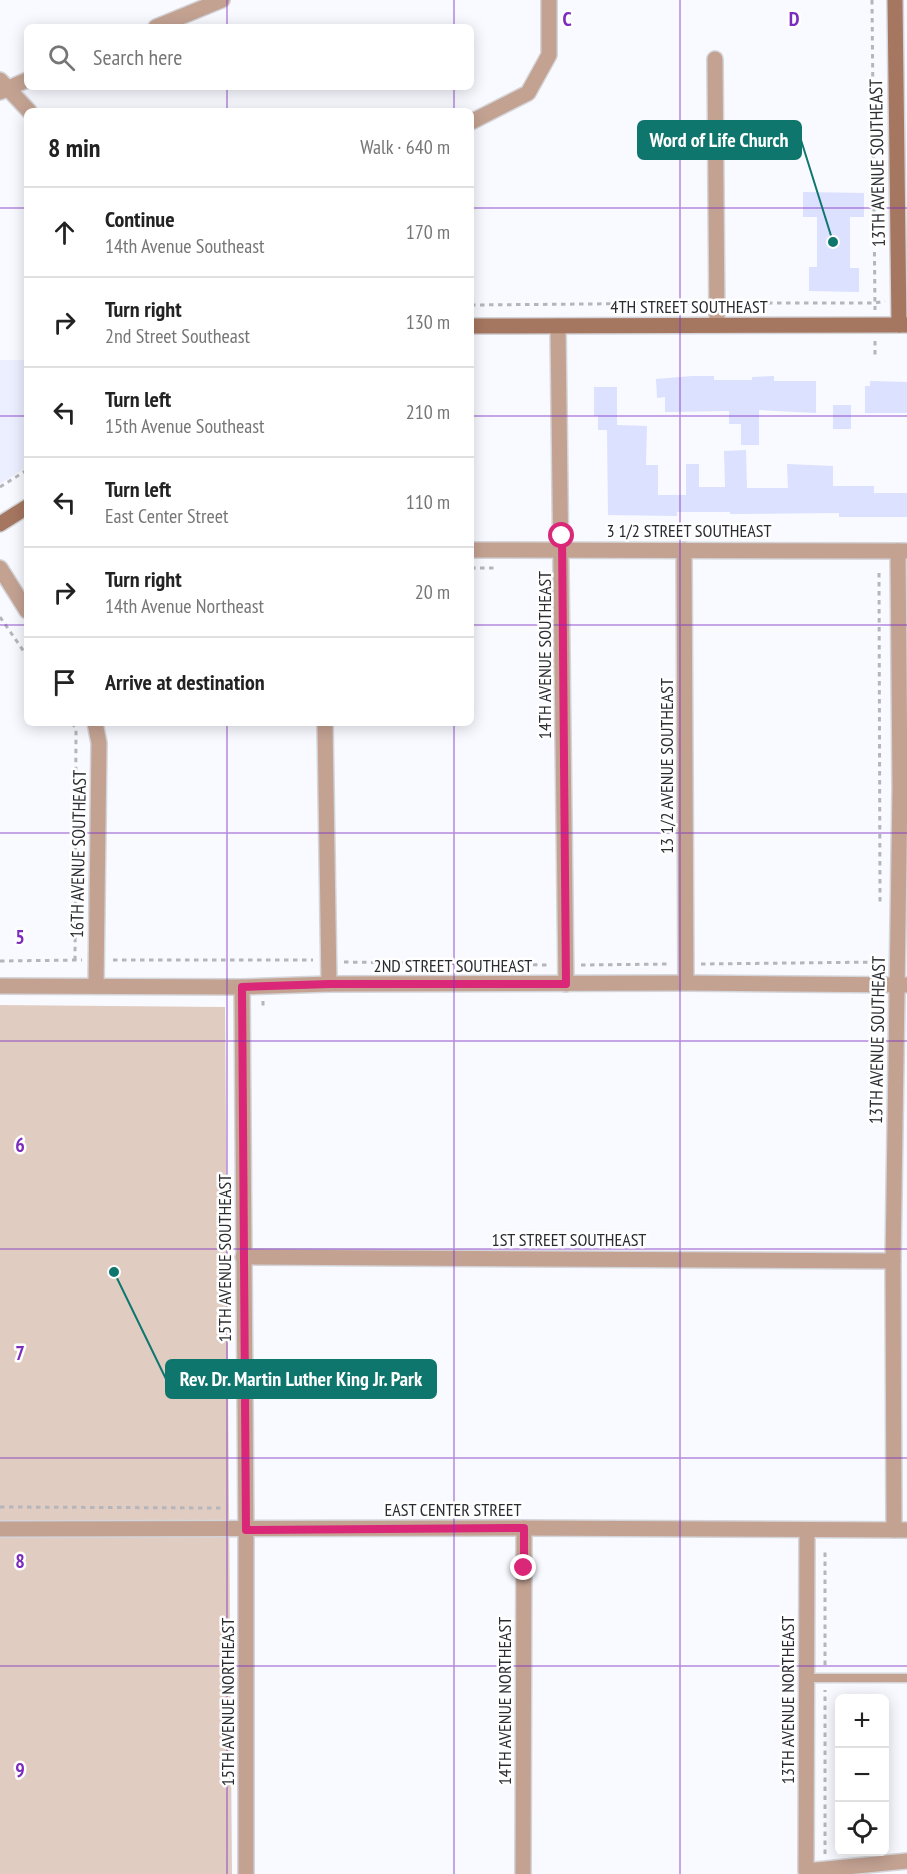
<!DOCTYPE html>
<meta charset="utf-8">
<style>
:root{--surface:#fff;--page:#f6f6f6;--text:#222;--muted:#767676;--line:#e0e0e0}
body{margin:0;font-family:"PT Sans Narrow",sans-serif;background:var(--page);color:var(--text)}
.controls{position:absolute;right:18px;bottom:18px;display:grid;overflow:hidden;border-radius:9px;box-shadow:0 3px 15px #0003}
.controls button{width:54px;height:54px;display:grid;place-items:center;padding:0;border:0;border-bottom:2px solid var(--line);background:var(--surface);color:var(--text);font:30px sans-serif}
.stop{position:absolute;width:18px;height:18px;margin:-14px;border:4px solid #db2777;border-radius:50%;background:#fff}
.stop.end{background:#db2777;border-color:#fff;box-shadow:0 2px 6px #0008}
.list{margin:0;padding:0;list-style:none}
h2{display:flex;justify-content:space-between;align-items:center;height:78px;margin:0;padding:0 24px;font-size:26px}
h2 small{font-size:20px;font-weight:400;color:var(--muted)}
.list li{display:grid;grid-template-columns:39px 1fr auto;gap:18px;align-items:center;box-sizing:border-box;height:90px;padding:0 24px;border-top:2px solid var(--line)}
.list b{display:block;font-size:22px;white-space:nowrap}
.list p{margin:0;font-size:20px;white-space:nowrap;color:var(--muted)}
.list em{font-size:20px;font-style:normal;color:var(--muted)}
.icon{flex:none;width:33px;height:33px;fill:none;stroke:currentColor;stroke-width:2;stroke-linecap:round;stroke-linejoin:round}
.map{position:relative;flex:none;width:907px;height:1874px;overflow:hidden}
.search{position:absolute;background:var(--surface);box-shadow:0 3px 15px #0003;left:24px;top:24px;width:450px;height:66px;display:flex;align-items:center;gap:15px;box-sizing:border-box;padding:0 21px;border-radius:9px;color:var(--muted);font-size:22px}
.panel{position:absolute;background:var(--surface);box-shadow:0 3px 15px #0003;left:24px;top:108px;width:450px;height:618px;border-radius:9px}
.map>svg:first-child{display:block}
</style>
<div class="map">
<svg width="907" height="1874" viewBox="0 0 907 1874">
<rect width="100%" height="100%" fill="#f9faff"/>
<!-- built -->
<path fill="#ecefff" d="M0,360H27V467L0,484Z"/>
<!-- green -->
<path fill="#e1ccc2" d="M0,1005L225,1007L232,1874H0Z"/>
<!-- building -->
<g fill="#dbe1fe">
<path d="M803,192L864,193V217H850V268H859V292L809,291V267H817V217H803Z"/>
<path d="M692,376H714V380H752V377L774,376V381H816V413L759,410V445H741V424H729V411L665,412V397L657,398L656,379Z"/>
<path d="M870,381L907,382V413H865V386H870Z"/>
<path d="M594,387H617V425L647,426L646,465H658V495H686V464H699V487H725L724,451L746,450L747,488H788L787,464L833,466V486H874V493H907V517H839V513L730,514V512H677V516L608,515L607,430H598V416H594Z"/>
<rect x="833" y="405" width="18" height="24"/>
</g>
<g fill="none" stroke-linecap="round" stroke-linejoin="round">
<defs>
<path id="service" d="M807,1678H907"/>
<g id="minor">
<path d="M156,27L222,0"/>
<path d="M715,59L717,325"/>
<path d="M0,80L29,111"/>
<path d="M0,92L27,80"/>
<path d="M471,122L528,93L549,55V0"/>
<path d="M558,326L566,984"/>
<path d="M471,550L907,551"/>
<path d="M684,550L686,983"/>
<path d="M0,568L27,611"/>
<path d="M95,723L99,743L96,986"/>
<path d="M325,723L329,984"/>
<path d="M0,986L242,987"/>
<path d="M243,1257L893,1261"/>
<path d="M807,1530L806,1871L907,1861"/>
<path d="M894,1530L893,1261L900,789L898,551"/>
<path d="M523,1874L524,1528"/>
</g>
<g id="tertiary">
<path d="M0,1529L524,1528L907,1530"/>
<path d="M246,1874V1530L242,987L329,984L686,983L907,985"/>
</g>
<g id="secondary">
<path d="M895,0L899,325"/>
<path d="M471,326L907,325"/>
<path d="M0,524L27,507"/>
</g>
</defs>
<!-- service casing -->
<use href="#service" stroke="#d4d5da" stroke-width="11"/>
<!-- minor casing -->
<use href="#minor" stroke="#d4d5da" stroke-width="18"/>
<!-- tertiary casing -->
<use href="#tertiary" stroke="#d4d5da" stroke-width="18"/>
<!-- secondary casing -->
<use href="#secondary" stroke="#d4d5da" stroke-width="18"/>
<!-- path -->
<g stroke="#b5b6bb" stroke-width="3" stroke-dasharray="4.5 4.5" stroke-linecap="butt">
<path d="M872,0L875,310"/>
<path d="M732,303H875L885,301"/>
<path d="M471,305L702,303"/>
<path d="M875,341V356"/>
<path d="M0,487L27,470"/>
<path d="M471,568H496"/>
<path d="M879,573L880,904"/>
<path d="M0,617L27,656"/>
<path d="M72,723L76,729L75,960"/>
<path d="M113,960H313"/>
<path d="M0,961L82,960"/>
<path d="M344,962L550,965"/>
<path d="M701,964L883,962"/>
<path d="M581,965L670,964"/>
<path d="M263,1001V1010"/>
<path d="M0,1507L221,1508"/>
<path d="M825,1665V1550"/>
<path d="M825,1854V1690"/>
</g>
<!-- service -->
<use href="#service" stroke="#c3a292" stroke-width="8"/>
<!-- minor -->
<use href="#minor" stroke="#c3a292" stroke-width="15"/>
<!-- tertiary -->
<use href="#tertiary" stroke="#c3a292" stroke-width="15"/>
<!-- secondary -->
<use href="#secondary" stroke="#a67760" stroke-width="15"/>
</g>
<g fill="none" stroke-linecap="round" stroke-linejoin="round">
<!-- route -->
<path stroke="#db2777" stroke-width="8" d="M524,1568V1528L246,1530L242,987L329,984H566L562,536"/>
</g>
<!-- grid -->
<path fill="none" stroke="#7b2cbf" stroke-width="1.5" stroke-opacity="0.55" d="M227,0V27M454,0V27M680,0V1874M227,87V111M454,87V111M0,208H27M471,208H907M0,416H27M471,416H907M0,625H27M471,625H907M227,723V1874M454,723V1874M0,833H907M0,1041H907M0,1249H907M0,1458H907M0,1666H907"/>
<g text-anchor="middle" dominant-baseline="central" stroke-width="5" stroke-linejoin="round" paint-order="stroke">
<!-- street labels -->
<g font-size="18" fill="#2b2c31" stroke="#fff">
<text transform="translate(877 163) rotate(-91)">13TH AVENUE SOUTHEAST</text>
<text x="689" y="306">4TH STREET SOUTHEAST</text>
<text x="689" y="530">3 1/2 STREET SOUTHEAST</text>
<text transform="translate(544 655) rotate(-90)">14TH AVENUE SOUTHEAST</text>
<text transform="translate(666 766) rotate(-90)">13 1/2 AVENUE SOUTHEAST</text>
<text transform="translate(78 854) rotate(-89)">16TH AVENUE SOUTHEAST</text>
<text x="453" y="965">2ND STREET SOUTHEAST</text>
<text transform="translate(877 1040) rotate(-89)">13TH AVENUE SOUTHEAST</text>
<text x="569" y="1239">1ST STREET SOUTHEAST</text>
<text transform="translate(224 1258) rotate(-90)">15TH AVENUE SOUTHEAST</text>
<text x="453" y="1509">EAST CENTER STREET</text>
<text transform="translate(787 1700) rotate(-90)">13TH AVENUE NORTHEAST</text>
<text transform="translate(504 1701) rotate(-90)">14TH AVENUE NORTHEAST</text>
<text transform="translate(227 1702) rotate(-90)">15TH AVENUE NORTHEAST</text>
</g>
</g>
<g font-size="20" text-anchor="middle" font-weight="bold" fill="#7b2cbf" stroke="#fff" stroke-width="5" stroke-linejoin="round" paint-order="stroke">
<text x="567" y="26">C</text>
<text x="794" y="26">D</text>
<text x="20" y="944">5</text>
<text x="20" y="1152">6</text>
<text x="20" y="1360">7</text>
<text x="20" y="1568">8</text>
<text x="20" y="1777">9</text>
</g>
<!-- callouts -->
<path fill="none" stroke="#0f766e" stroke-width="2" d="M833 242L801 140M114 1272L166 1379"/>
<g fill="#0f766e" stroke="#fff" stroke-width="2">
<circle cx="833" cy="242" r="6"/>
<circle cx="114" cy="1272" r="6"/>
</g>
<g fill="#0f766e" stroke="#0f766e" stroke-width="2">
<rect x="638" y="121" width="163" height="38" rx="6"/>
<rect x="166" y="1360" width="270" height="38" rx="6"/>
</g>
<g font-size="20" text-anchor="middle" font-weight="bold" fill="#fff">
<text x="719" y="147">Word of Life Church</text>
<text x="301" y="1386">Rev. Dr. Martin Luther King Jr. Park</text>
</g>
</svg>
<div class="controls">
<button>+</button>
<button>−</button>
<button><svg class="icon" aria-label="locate" viewBox="0 0 24 24"><circle cx="12" cy="12" r="6"/><path d="M12 2v4M12 18v4M2 12h4M18 12h4"/></svg></button>
</div>
<div class="stop" style="left:562px;top:536px"></div>
<div class="stop end" style="left:524px;top:1568px"></div>
<div class="search"><svg class="icon" aria-label="search" viewBox="0 0 24 24"><circle cx="10" cy="10" r="6"/><path d="M15 15l6 6"/></svg>Search here</div>
<section class="panel">
<h2>8 min<small>Walk · 640 m</small></h2>
<ul class="list">
<li><svg class="icon" aria-label="ahead" viewBox="0 0 24 24"><path d="M12 20V5M6 11l6-6 6 6"/></svg><div><b>Continue</b><p>14th Avenue Southeast</p></div><em>170 m</em></li>
<li><svg class="icon" aria-label="right" viewBox="0 0 24 24"><path d="M7 20v-9h11M14 6l5 5-5 5"/></svg><div><b>Turn right</b><p>2nd Street Southeast</p></div><em>130 m</em></li>
<li><svg class="icon" aria-label="left" viewBox="0 0 24 24"><path d="M17 20v-9H6M10 6l-5 5 5 5"/></svg><div><b>Turn left</b><p>15th Avenue Southeast</p></div><em>210 m</em></li>
<li><svg class="icon" aria-label="left" viewBox="0 0 24 24"><path d="M17 20v-9H6M10 6l-5 5 5 5"/></svg><div><b>Turn left</b><p>East Center Street</p></div><em>110 m</em></li>
<li><svg class="icon" aria-label="right" viewBox="0 0 24 24"><path d="M7 20v-9h11M14 6l5 5-5 5"/></svg><div><b>Turn right</b><p>14th Avenue Northeast</p></div><em>20 m</em></li>
<li><svg class="icon" aria-label="arrive" viewBox="0 0 24 24"><path d="M6 21V4h12l-3 4 3 4H6"/></svg><div><b>Arrive at destination</b></div></li>
</ul>
</section>
</div>
